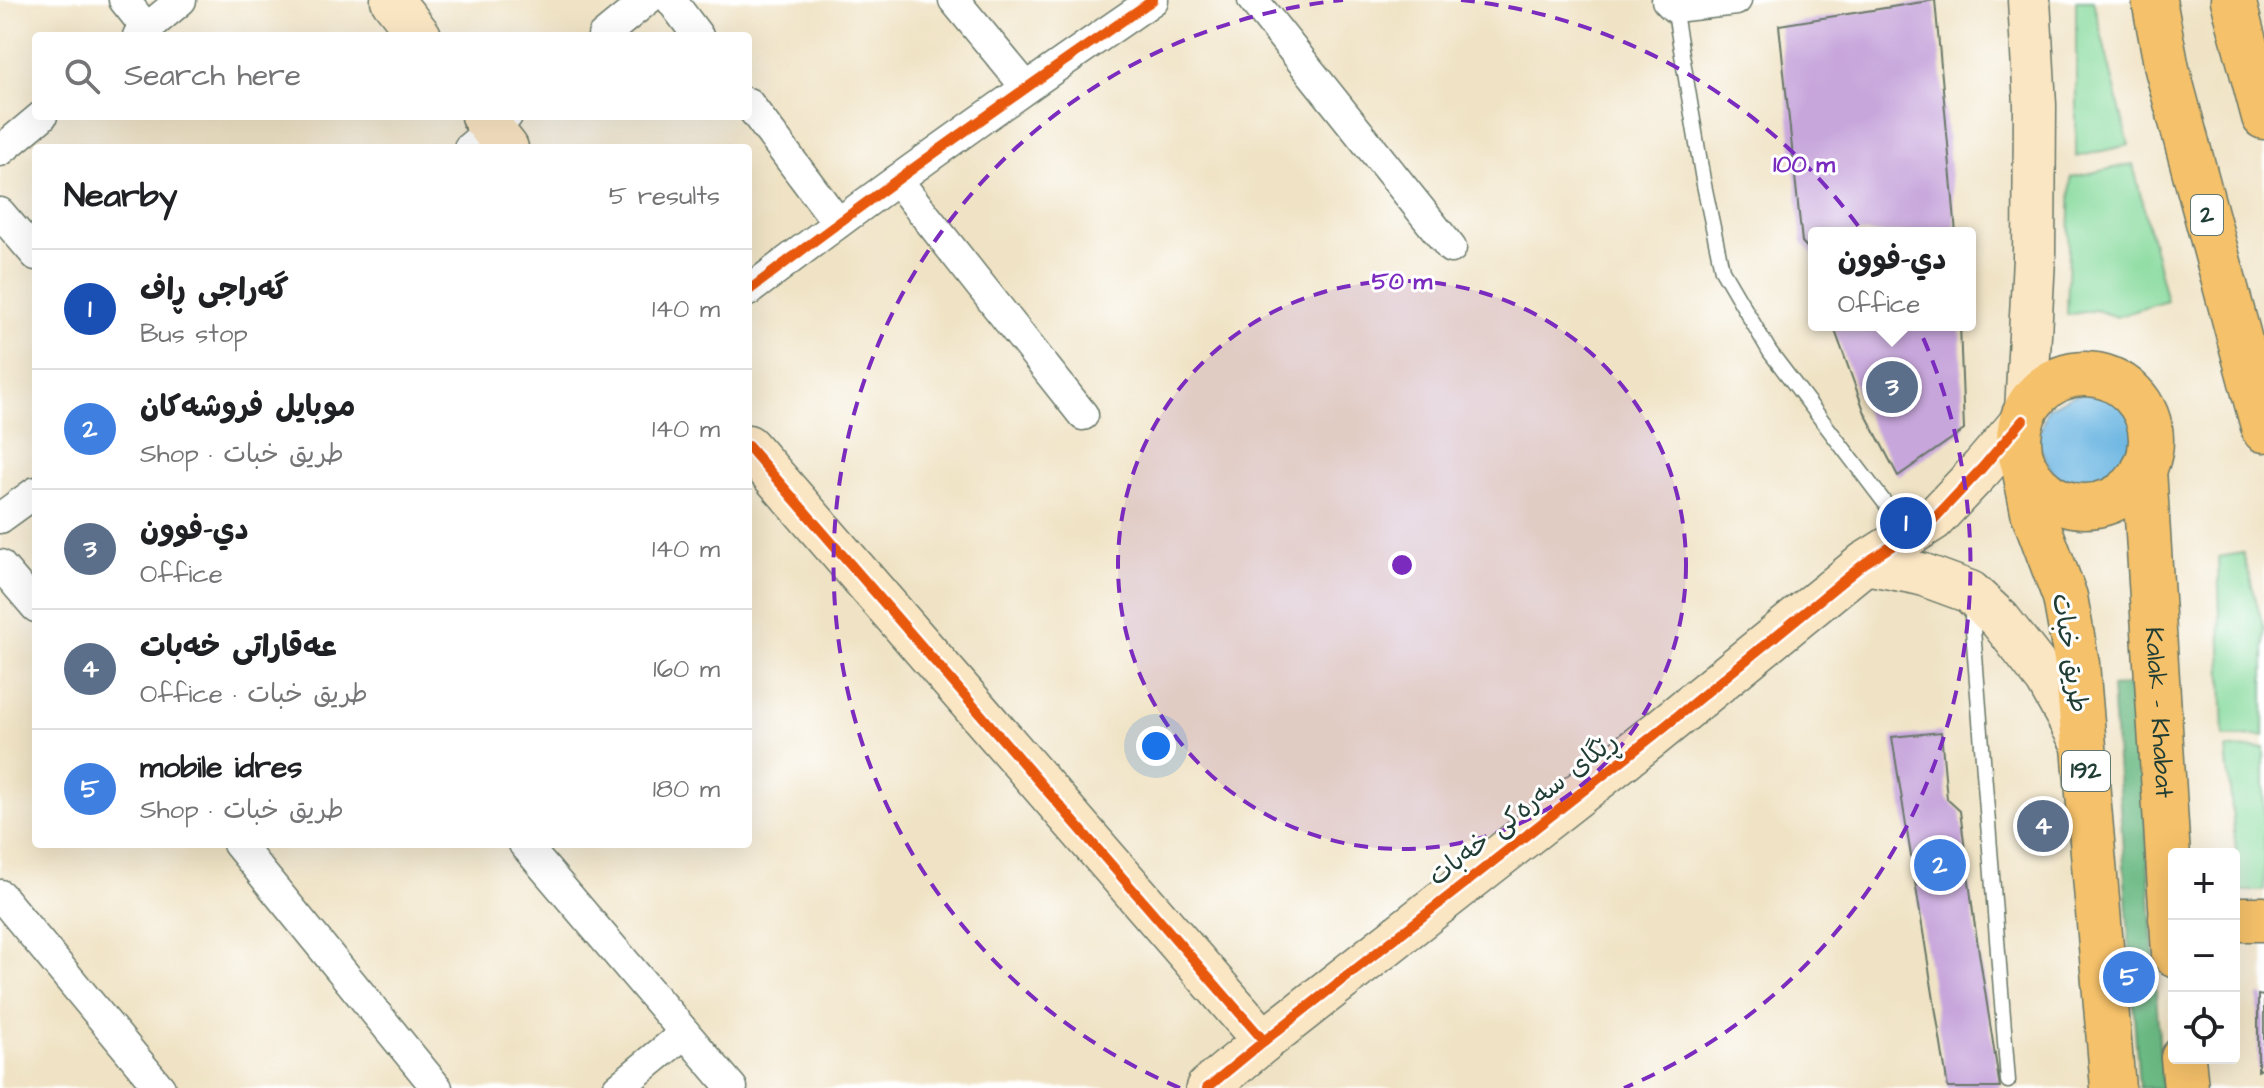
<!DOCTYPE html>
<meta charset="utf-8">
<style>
:root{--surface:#fff;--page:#f6f6f6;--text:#202124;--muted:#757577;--line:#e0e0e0;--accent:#7c3aed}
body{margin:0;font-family:"Architects Daughter","Playpen Sans Arabic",sans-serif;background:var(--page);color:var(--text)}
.controls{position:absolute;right:24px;bottom:24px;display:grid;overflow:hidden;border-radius:8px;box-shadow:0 8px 32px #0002}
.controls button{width:72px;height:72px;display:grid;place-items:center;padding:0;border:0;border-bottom:2px solid var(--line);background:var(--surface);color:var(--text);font:40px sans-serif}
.you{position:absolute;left:1156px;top:746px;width:28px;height:28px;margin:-20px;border:6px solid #fff;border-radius:50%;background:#1a73e8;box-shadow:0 0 0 12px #1a73e833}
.badge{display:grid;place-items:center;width:52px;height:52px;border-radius:50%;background:var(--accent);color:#fff;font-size:26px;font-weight:700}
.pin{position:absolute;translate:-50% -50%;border:4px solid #fff;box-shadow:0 2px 8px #0006}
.popup{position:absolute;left:1808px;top:227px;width:168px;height:104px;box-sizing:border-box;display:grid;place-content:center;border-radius:8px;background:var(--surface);filter:drop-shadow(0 2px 6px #0005);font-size:26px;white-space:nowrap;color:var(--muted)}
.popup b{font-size:30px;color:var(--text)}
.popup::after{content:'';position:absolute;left:50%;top:100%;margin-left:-16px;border:16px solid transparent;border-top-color:var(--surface)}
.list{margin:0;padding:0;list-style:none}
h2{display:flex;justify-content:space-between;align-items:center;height:104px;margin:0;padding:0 32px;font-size:34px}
h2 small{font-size:26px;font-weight:400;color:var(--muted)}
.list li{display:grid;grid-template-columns:52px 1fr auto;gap:24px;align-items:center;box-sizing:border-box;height:120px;padding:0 32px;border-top:2px solid var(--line)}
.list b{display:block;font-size:30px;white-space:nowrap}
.list p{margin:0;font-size:26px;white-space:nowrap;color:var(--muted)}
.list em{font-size:26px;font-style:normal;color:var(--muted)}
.icon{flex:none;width:44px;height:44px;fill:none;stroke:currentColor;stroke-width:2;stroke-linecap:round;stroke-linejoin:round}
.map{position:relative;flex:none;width:2264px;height:1088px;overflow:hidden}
.search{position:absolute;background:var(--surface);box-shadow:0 8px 32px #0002;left:32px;top:32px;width:720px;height:88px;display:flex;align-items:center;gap:20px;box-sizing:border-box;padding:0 28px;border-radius:8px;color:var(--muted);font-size:30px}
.panel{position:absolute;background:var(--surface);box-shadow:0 8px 32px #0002;left:32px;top:144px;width:720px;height:704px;border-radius:8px}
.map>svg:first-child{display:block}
</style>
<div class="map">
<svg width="2264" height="1088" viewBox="0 0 2264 1088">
<rect width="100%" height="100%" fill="#fff"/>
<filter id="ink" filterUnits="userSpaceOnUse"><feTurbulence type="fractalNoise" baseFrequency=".0125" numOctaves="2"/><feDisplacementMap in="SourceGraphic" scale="16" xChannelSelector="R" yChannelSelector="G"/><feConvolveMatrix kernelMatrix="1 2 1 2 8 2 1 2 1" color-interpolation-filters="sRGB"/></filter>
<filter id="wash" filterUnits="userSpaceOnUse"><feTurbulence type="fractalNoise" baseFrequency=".006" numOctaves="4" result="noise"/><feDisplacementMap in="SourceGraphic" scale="32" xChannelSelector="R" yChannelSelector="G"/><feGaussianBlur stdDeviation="1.8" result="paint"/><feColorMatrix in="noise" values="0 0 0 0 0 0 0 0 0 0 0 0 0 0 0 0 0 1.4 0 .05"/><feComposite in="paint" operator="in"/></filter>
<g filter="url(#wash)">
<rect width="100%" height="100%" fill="#f0e3c5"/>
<!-- green -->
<g fill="#86da9c" stroke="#528c68" stroke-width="2">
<path d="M2076,0H2093L2129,145L2076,157Z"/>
<path d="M2133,164L2167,301L2116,317L2096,310L2067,315L2071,177Z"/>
<path d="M2243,553L2264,629V736L2224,737L2218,557Z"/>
<path d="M2264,748V891H2240L2226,749Z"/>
</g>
<!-- forest -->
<path fill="#6cba84" stroke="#467c5c" stroke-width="2" d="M2137,684L2162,1088H2139L2112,687Z"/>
<!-- water -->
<path fill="#68b4e1" stroke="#44788a" stroke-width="2" d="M2092,391L2121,402L2136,424L2139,447L2130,470L2108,486L2087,490L2074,486L2052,472L2037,441L2047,409L2071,396Z"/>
<g id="blocks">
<!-- building -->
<g fill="#c7a6db">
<path d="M1935,0L1956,233H1814V255L1802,242L1779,25Z"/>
<path d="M1833,325H1960L1964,430L1898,476L1865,413Z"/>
<path d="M1941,732L1947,799L1960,811L1974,920L2000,1088H1948L1892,737Z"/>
<path d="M2258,995L2264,996V1068L2258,1071Z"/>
</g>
</g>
</g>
<g filter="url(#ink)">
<use href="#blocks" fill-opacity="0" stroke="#687767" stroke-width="2"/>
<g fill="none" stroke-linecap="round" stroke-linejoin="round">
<defs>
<g id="lane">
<path d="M1674,7L1703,180L1722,270L1770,352L1907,532"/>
<path d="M1971,604L2008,1081"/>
</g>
<g id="street">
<path d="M124,0L147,29"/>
<path d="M671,0L698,36"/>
<path d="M954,0L1026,87"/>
<path d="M1253,0L1451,248"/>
<path d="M1667,0L1674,7L1736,0"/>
<path d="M138,36L181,0"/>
<path d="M603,36L647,0"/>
<path d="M748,103L838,223"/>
<path d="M469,148L507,116"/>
<path d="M0,151L42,116"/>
<path d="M897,180L1083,415"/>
<path d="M0,213L36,255"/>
<path d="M748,291C880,190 1016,94 1153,0"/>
<path d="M0,518L36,492"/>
<path d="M0,565L36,607"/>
<path d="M238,844L437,1088"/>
<path d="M524,844L732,1088"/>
<path d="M0,895L160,1088"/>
<path d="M618,1088L685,1033"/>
</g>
<g id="secondary">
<path d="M392,0L420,36"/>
<path d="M482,116L507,148"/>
<path d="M2026,412L2034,258L2035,105L2029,0"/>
<path d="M748,446L1264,1041"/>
<path d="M1865,563L1921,574L1970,592L2000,620L2047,680L2083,745"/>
<path d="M1207,1088L1264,1041L1653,736L1865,563L1933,520L1982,468L2023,420"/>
</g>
<g id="primary">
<circle cx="2085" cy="440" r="66"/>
<path d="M2023,462L2033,512L2065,597L2077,664L2113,1088"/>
<path id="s1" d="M2144,469L2174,954"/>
<path d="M2183,1058L2186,1088"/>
</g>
<g id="highway">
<path d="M2154,0L2167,69L2264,430"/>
<path d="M2233,0L2264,117"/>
<path d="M2171,919H2174"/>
<path d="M2234,919H2264"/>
</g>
</defs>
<!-- lane casing -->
<use href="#lane" stroke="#687767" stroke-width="17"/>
<!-- street casing -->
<use href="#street" stroke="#687767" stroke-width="33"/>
<!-- secondary casing -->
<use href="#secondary" stroke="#687767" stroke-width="45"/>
<!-- primary casing -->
<use href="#primary" stroke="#687767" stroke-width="47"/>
<!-- highway casing -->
<use href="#highway" stroke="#687767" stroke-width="47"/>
<!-- lane -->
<use href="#lane" stroke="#fff" stroke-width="14"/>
<!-- street -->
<use href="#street" stroke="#fff" stroke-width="30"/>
<!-- secondary -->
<use href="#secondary" stroke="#fbe6c4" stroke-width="42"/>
<!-- primary -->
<use href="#primary" stroke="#f5c16b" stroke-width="44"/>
<!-- highway -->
<use href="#highway" stroke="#f5c16b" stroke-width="44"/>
<defs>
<g id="cycleway">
<path d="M748,291C880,190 1016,94 1153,0"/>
<path d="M748,446L1264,1041"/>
<path d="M1207,1088L1264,1041L1653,736L1865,563L1933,520L1982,468L2023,420"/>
</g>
</defs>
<!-- cycleway casing -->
<use href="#cycleway" stroke="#fff" stroke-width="15"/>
<!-- cycleway -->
<use href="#cycleway" stroke="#e8590c" stroke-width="10"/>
</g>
</g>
<!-- distance rings -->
<circle cx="1402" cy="565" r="284" fill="#7b2cbf" fill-opacity=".12"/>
<g fill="none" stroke="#7b2cbf" stroke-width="4" stroke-dasharray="14 10">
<circle cx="1402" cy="565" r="284"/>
<path d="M1180 1088A568 568 0 0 1 1343 0M1461 0A568 568 0 0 1 1624 1088"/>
</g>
<g text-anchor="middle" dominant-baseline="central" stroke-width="6" stroke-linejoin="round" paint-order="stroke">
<!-- shield labels -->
<g fill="#fff" stroke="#627771" stroke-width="2">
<rect x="2191" y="195" width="32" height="40" rx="6"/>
<rect x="2062" y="751" width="48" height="40" rx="6"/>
</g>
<g font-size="24" font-weight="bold" fill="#1f3d34">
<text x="2207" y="215">2</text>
<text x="2086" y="771">192</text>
</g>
<!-- street labels -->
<g font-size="26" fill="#1f3d34" stroke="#fff">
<text transform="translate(2070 653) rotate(81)">طريق خبات</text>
<text stroke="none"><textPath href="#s1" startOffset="244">Kalak - Khabat</textPath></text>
<text transform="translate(1523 809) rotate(-38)">ڕێگای سەرەکی خەبات</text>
</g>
</g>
<circle cx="1402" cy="565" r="12" fill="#7b2cbf" stroke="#fff" stroke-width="4"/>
<g font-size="24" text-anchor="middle" font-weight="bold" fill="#7b2cbf" stroke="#fff" stroke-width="6" stroke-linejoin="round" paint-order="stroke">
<text x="1804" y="172">100 m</text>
<text x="1402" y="289">50 m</text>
</g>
</svg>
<div class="controls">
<button>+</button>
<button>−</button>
<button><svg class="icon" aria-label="locate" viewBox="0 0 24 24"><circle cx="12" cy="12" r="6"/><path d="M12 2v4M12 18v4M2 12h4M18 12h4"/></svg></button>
</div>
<div class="you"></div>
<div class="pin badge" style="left:1906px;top:523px;background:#1a4fb4">1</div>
<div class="pin badge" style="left:1940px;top:865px;background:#3f7fe0">2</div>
<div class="pin badge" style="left:1892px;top:387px;background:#5c6f8a">3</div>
<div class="popup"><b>دي-فوون</b>Office</div>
<div class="pin badge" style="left:2043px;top:826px;background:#5c6f8a">4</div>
<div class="pin badge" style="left:2129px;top:977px;background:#3f7fe0">5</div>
<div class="search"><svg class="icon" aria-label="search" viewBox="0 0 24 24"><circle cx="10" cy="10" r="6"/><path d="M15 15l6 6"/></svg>Search here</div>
<section class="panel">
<h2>Nearby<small>5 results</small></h2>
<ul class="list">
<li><span class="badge" style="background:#1a4fb4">1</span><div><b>گەراجی ڕاف</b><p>Bus stop</p></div><em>140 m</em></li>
<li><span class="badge" style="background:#3f7fe0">2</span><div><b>موبایل فروشەکان</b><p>Shop · طريق خبات</p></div><em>140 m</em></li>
<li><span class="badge" style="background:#5c6f8a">3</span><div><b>دي-فوون</b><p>Office</p></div><em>140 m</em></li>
<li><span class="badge" style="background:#5c6f8a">4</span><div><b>عەقاراتی خەبات</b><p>Office · طريق خبات</p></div><em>160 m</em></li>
<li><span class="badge" style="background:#3f7fe0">5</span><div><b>mobile idres</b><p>Shop · طريق خبات</p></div><em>180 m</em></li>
</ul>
</section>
</div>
